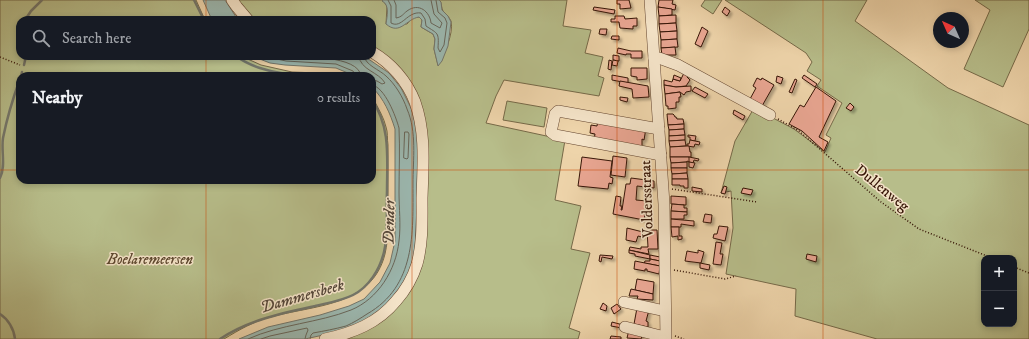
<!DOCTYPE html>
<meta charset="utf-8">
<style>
:root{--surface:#171b24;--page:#20242c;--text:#f1f3f6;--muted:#9ea1a6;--line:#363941}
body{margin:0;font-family:"IM FELL DW Pica",serif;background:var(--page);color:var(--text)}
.controls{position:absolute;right:12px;bottom:12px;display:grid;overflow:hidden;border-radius:8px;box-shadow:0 2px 6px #0003}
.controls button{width:36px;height:36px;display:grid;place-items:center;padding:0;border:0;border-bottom:1px solid var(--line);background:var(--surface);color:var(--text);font:20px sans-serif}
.compass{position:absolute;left:933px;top:12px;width:36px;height:36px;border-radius:50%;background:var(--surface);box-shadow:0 2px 6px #0003;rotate:315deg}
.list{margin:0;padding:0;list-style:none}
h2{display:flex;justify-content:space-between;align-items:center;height:52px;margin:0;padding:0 16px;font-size:17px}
h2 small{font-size:13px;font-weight:400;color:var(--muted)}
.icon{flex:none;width:22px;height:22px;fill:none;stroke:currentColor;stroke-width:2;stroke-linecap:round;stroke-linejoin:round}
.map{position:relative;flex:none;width:1029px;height:339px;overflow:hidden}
.search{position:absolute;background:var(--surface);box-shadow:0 2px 6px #0003;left:16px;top:16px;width:360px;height:44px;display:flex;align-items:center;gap:10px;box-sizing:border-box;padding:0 14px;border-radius:12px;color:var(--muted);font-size:15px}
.panel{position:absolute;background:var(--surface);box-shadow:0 2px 6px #0003;left:16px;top:72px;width:360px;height:112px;border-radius:12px}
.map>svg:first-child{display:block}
</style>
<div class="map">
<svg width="1029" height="339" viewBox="0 0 1029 339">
<defs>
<filter id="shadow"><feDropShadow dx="2.5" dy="2.5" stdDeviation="1" flood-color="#0004"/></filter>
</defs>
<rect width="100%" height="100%" fill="#eed4aa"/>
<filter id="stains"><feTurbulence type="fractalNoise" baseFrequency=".005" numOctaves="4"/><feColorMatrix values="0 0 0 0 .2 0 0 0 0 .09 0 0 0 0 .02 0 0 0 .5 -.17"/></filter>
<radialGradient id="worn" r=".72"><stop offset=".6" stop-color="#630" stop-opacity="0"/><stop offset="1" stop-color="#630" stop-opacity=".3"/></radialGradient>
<!-- green -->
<g fill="#b7bd8a" stroke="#766948" fill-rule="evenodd">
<path d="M0,0H196L205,20H20V56H241L261,65L292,72L318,73L336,76H20V180H372V99L375,102C379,110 384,118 386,127C388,132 387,139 388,145C388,164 388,183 388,202C388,219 389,237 385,254C372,307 313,305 271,317C254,321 239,330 224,339H0Z"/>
<path d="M236,0H383L387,6L386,24H407L413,17H419L422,20L421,27L433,34L435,39L434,49L438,65C444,54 454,34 451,21C449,17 446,14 443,11C441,8 442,3 439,0H567L563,26L591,30L585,53L603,57L598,76L604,78L599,96L504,80L496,96L486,123L565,140L555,200L581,206L571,249L590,253L569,328L580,332L578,339H332L414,279L422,110L372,47V20H252Z"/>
<path d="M705,0H722L713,14L701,6Z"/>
<path d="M725,0H867L855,21L948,88L1029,125V339H877L795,316L796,289L726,274L733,228L731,191L721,193L735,141L754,108L794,129L825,152L831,138L826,135L842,103L817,86L821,80L807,71L812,62L806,53ZM984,258H1014V324H984Z"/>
<path d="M975,0H1029V29L1003,87L964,69L990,10Z"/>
<path d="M507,101L547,108L544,127L503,120Z"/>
</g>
<!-- water -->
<g fill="#9bb7af" stroke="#73766b">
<path d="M203,0H225L238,20H212Z"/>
<path d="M383,0H439L441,2L442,10L448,16L451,22L448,46L442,61L438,66L434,49L435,39L433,34L421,27L422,20L419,17C406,19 400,36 386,24C387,16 390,5 382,1Z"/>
<path d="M252,56H364L389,73L401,88L411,108L418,133L417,204L415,251L410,270L400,289L377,314L360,324L328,334L305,339H239L268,327L320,315L349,306L364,299L380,282L390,263L395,241V129C390,113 384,99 372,87V76H355L336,68L285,65L270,63Z"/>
</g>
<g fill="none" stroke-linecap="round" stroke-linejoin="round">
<!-- shore -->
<g stroke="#68665a" stroke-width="1">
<path d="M388,0L391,6V23C402,29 407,11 421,13L425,19L426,26C438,34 439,32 438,48L440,52L444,45L447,23L445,18L438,12L436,0"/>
<path d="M394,0L396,5V18C402,17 403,14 407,11C419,2 430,12 431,23L440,28L442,23L434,14L431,0"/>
<path d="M263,56L286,61L336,64L353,71L356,76"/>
<path d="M286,56C302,57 359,55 361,76"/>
<path d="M359,56C360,70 379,72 385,83L382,84L377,81L372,80"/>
<path d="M405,132H408L409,134L408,158L407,159L404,158Z"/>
<path d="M248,339C281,324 318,323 351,310C378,299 396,270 399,241C401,225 399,208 399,192C399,171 400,149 399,128C396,117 385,87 372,85"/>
<path d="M261,339L270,336L307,328L308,330L306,335L305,339"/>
<path d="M310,339L311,335L313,333C324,331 335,329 346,326C353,323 361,318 367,314C416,286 413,233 413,184C413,159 417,132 407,109C403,97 395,84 386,76C380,70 365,65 364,56"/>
</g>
<!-- stream -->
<g stroke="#73766b" stroke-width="2.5">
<path d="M194,0L204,20"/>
<path d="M25,20L31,11L42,0"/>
<path d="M236,56C249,66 270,72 286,74C302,75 318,73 334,76"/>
<path d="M24,65L26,56"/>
<path d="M21,76L22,72"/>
<path d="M0,178C6,166 1,151 3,138C7,118 13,98 20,79"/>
<path d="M0,314C8,319 14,329 15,339"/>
<path d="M220,339C248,320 283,313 315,306C327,303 341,301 353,295C369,287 380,269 384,252C389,233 386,211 387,191C387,159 391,127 372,100"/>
</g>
</g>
<!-- building -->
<g fill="#e8a591" stroke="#361506" filter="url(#shadow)">
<path d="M617,0H629L631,8L620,9V4H617Z"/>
<path d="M659,0H673L672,4L676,5L675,10L658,7Z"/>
<path d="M594,7L615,10L614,14L593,10Z"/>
<path d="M658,7L672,9V15L659,16Z"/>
<path d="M725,7L730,11L727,16L722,12Z"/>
<path d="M676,15V23L659,24V16Z"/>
<path d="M615,16H624L625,19L637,18V26H633V29L620,28L619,22H611V19H615Z"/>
<path d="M676,23L677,31L660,32L659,24Z"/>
<path d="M702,27L708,31L701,47L695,44Z"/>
<path d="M600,29H607L606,35L599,34Z"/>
<path d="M677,31V39L661,40L660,32Z"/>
<path d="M612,36H619V40L611,39Z"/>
<path d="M677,39L678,47L661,48V40Z"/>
<path d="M675,47L676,55H662L661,48Z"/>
<path d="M618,48L631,51H642V58H631V54H626V55L617,53Z"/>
<path d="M613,55L619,56V61L613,60Z"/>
<path d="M609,60L612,61L611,70L608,69Z"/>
<path d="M613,60L618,61L617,66L612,65Z"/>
<path d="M631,68H647V79L637,80V77L631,76Z"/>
<path d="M685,71L689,73L687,77L690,80L686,86L676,87L664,85V80L672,82L673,79L680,81Z"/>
<path d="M612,75L628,78V83L612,80Z"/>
<path d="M674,75L681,78L680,81L673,79Z"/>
<path d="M804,75L817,84L815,87L802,78Z"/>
<path d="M777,76L783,78L781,84L776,82Z"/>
<path d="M757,78L761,80L762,78L774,85L762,106L750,99L756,88L753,86Z"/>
<path d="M795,79L797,80L792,93L789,92Z"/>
<path d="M620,81L648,86L649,97L633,98L632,89L619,86Z"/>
<path d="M664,85L676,87L691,86V91L686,92L684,95L680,92L665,94Z"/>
<path d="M695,87L708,94L705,98L692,91Z"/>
<path d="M816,87L836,101L819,137L828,142L824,151L802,131L789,124L800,105L804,107Z"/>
<path d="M680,92L681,97H679V102H676V108L668,109V106H666L665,94Z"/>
<path d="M620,97L628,98L627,102L620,100Z"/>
<path d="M850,103L854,107L851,111L846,108Z"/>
<path d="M734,110L745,116L743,120L733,114Z"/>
<path d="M667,114H673L674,115L675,117H676L677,119H683L684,124L668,125Z"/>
<path d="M598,119L646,128L644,140L642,139V149L594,140L595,134L590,133L591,125L597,126Z"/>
<path d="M684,124V129L669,130L668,125Z"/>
<path d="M684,129L685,135L669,136V130Z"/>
<path d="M685,135V140L669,141V136Z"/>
<path d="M688,135L696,136L695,141L690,140V137H688Z"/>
<path d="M685,140L686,146L670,147L669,141Z"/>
<path d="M690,140L700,142L699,145L695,144L694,147L687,146V144H689Z"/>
<path d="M687,146H689L690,152H691V157H670V147Z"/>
<path d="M613,156L627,158L625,177L611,175Z"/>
<path d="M582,157L612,161L610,177L613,178L612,184L609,183L608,189L578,186Z"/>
<path d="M670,157H689L690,159L689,162L687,161V162L671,163Z"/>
<path d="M689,157L699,159L698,161L694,160L693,163L689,162Z"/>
<path d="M687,162V168H671V163Z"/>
<path d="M689,162L695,163L693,168L689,167Z"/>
<path d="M671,168H687V173L672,174Z"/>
<path d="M687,173L688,179H672V174Z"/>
<path d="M631,178L654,181V188L637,186L636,200L647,201L644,220L613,214L616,196L621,197L620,206H622L621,210H622L626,184H630Z"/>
<path d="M672,179H688V188H684V186H680V185H672Z"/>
<path d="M724,186L727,187L725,194L721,193Z"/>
<path d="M692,187L702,189V192L692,191Z"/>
<path d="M743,188L753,190L751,195L741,193Z"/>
<path d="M671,196L686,197V205L671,204Z"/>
<path d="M672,204L684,205V208H687V212L671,211Z"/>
<path d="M671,211L687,212V215H684V219H671Z"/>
<path d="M705,214L712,215L711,223L703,222Z"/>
<path d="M671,219L694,221V226L681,224V227H671Z"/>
<path d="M719,226L728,227L725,241L713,238L714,234H717Z"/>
<path d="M671,227H679V236H682V239L678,240V236L672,237Z"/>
<path d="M627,228L643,232L642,237L638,236L636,242L626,240Z"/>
<path d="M647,230H657L658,249H648L649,254L629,250L630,247L641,249V247H648Z"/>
<path d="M716,242L722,243L720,254H723L721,265L713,264Z"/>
<path d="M629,250L650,255V259L635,256V254L629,253Z"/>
<path d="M698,250L704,252L701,263L685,261L687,251L698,253Z"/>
<path d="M807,254L817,256L816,262L806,259Z"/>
<path d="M600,255L613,256L612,259L602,257L601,262L599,261Z"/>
<path d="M650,255L660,257V261L650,259Z"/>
<path d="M650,259L660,261V266L644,263L645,261H650Z"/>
<path d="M635,261L660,266L659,274L647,271V269H645V271L634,269Z"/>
<path d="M700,263L710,265L709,270L700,268Z"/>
<path d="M637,279L654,282L653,294L635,290Z"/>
<path d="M631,289L653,294V300L637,299L638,296H629Z"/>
<path d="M603,303L607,306L606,311L600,309Z"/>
<path d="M617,304L621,309L614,314L611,308Z"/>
<path d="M637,308L649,310L646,321L648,322V327L634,324Z"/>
<path d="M612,322L623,325L622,328L611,326Z"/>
<path d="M629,330L643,333L641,339L627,338Z"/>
<path d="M611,336L621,337V339H610Z"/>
</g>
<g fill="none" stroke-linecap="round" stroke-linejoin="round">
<defs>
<g id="minor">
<path d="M232,0L237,7L248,20"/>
<path d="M650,0L664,204L666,339"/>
<path d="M654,58H659L678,65L770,115"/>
<path d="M659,129L558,111L555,114L551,132L555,135L661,155"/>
<path d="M624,302L665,311"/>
<path d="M625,327L665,337"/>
<path d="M325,339C353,333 378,323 396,301C405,291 413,277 417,264C423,242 422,220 422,198C423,165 426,133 415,102C407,81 391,63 372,52"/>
</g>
</defs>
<!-- minor casing -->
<use href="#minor" stroke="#64452f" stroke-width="12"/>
<!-- path -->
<g stroke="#361506" stroke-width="1.5" stroke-dasharray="1 2" stroke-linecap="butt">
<path d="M0,57L20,65"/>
<path d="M778,119L799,131L881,202L919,229L992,258"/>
<path d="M672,189L757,202"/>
<path d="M1014,267L1029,273"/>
<path d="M674,270L725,279L736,276"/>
<path d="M675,336L684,339"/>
</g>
<!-- minor -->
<use href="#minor" stroke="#f4e3c8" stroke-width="11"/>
</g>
<!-- grid -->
<path fill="none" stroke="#cd4f0b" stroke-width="1" stroke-opacity="0.55" d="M206,0V20M412,0V339M617,0V339M823,0V339M206,56V76M0,170H20M372,170H1029M206,180V339"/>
<g text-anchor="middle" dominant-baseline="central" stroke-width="3" stroke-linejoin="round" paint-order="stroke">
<!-- street labels -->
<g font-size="15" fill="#361506" stroke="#f4e3c8">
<text transform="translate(882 188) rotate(39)">Dullenweg</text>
<text transform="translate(647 199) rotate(-92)">Voldersstraat</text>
</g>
<!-- park labels -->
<g font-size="15" font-style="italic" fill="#5d472e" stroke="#f4e3c8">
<text x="150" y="259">Boelaremeersen</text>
</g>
<!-- water labels -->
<g font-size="16" font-style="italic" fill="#544639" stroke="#f4e3c8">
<text transform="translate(389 222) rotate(-89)">Dender</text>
<text transform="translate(302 296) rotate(-16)">Dammersbeek</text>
</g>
</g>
<rect width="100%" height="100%" filter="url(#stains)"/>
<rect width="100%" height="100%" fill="url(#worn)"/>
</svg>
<div class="controls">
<button>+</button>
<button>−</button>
</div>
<svg class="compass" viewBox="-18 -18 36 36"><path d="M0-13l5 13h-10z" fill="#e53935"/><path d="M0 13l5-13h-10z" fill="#9ea1a6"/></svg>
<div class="search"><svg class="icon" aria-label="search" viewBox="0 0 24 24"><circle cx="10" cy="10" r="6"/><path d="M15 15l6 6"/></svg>Search here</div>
<section class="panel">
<h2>Nearby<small>0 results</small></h2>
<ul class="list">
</ul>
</section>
</div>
